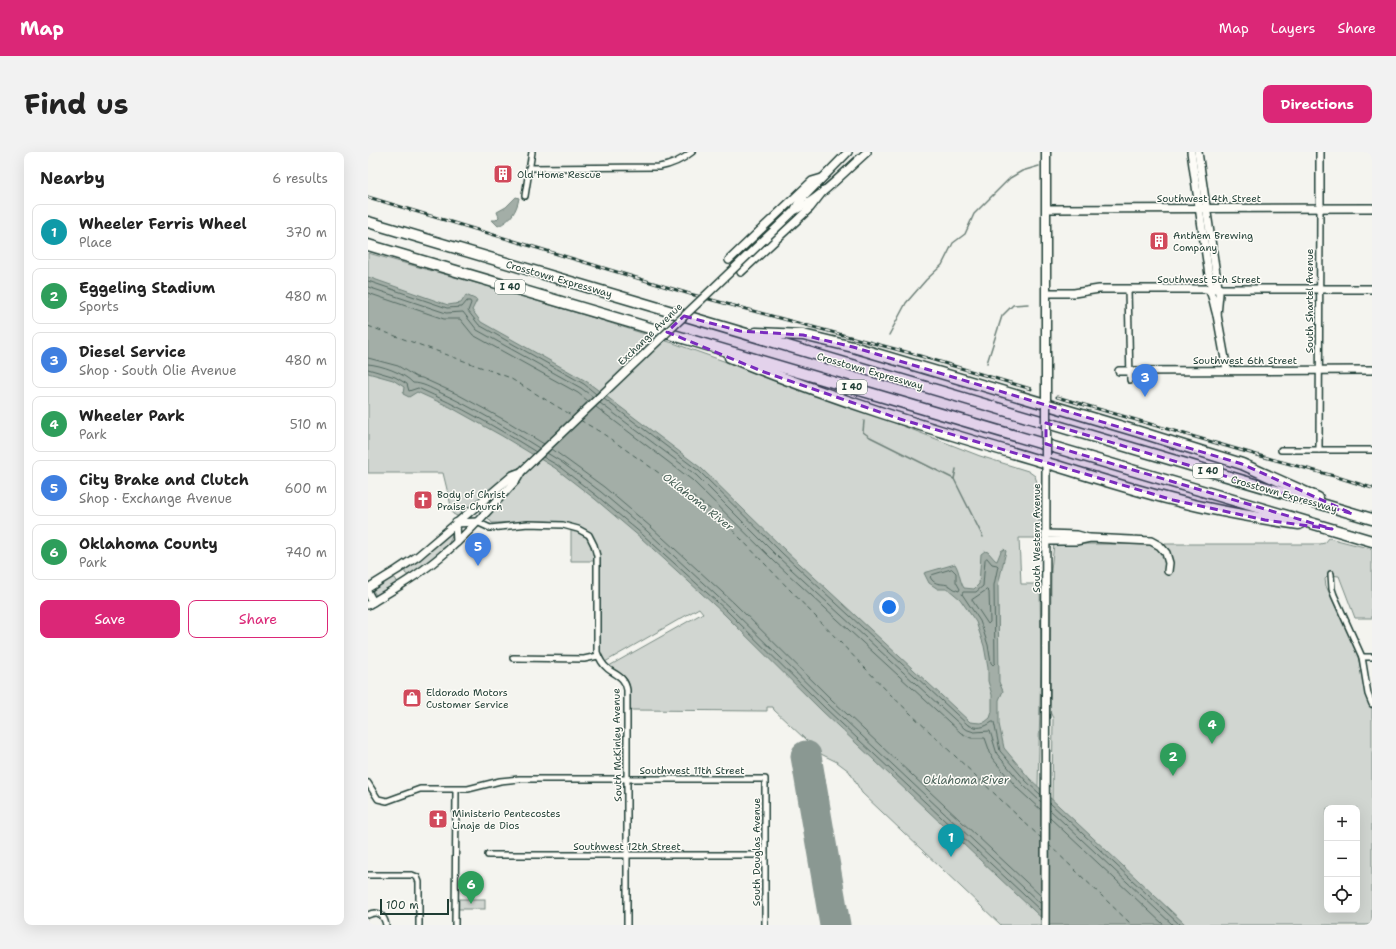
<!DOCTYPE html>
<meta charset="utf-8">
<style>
:root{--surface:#fff;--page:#f2f2f2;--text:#222;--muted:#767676;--line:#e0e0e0;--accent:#db2777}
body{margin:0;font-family:"Shantell Sans",sans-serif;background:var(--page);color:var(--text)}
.controls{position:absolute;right:12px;bottom:12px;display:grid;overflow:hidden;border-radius:8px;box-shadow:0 4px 16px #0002}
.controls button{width:36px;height:36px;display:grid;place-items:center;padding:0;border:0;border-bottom:1px solid var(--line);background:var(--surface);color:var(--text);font:20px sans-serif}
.scale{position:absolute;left:12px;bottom:10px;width:69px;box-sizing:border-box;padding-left:4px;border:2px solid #1f3d34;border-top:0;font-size:11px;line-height:14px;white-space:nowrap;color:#1f3d34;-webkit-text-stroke:3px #fdfcf7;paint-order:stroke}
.you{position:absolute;left:521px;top:455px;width:14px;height:14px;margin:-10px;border:3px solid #fff;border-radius:50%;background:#1a73e8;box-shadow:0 0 0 6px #1a73e833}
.badge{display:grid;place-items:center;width:26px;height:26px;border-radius:50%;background:var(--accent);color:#fff;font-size:13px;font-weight:700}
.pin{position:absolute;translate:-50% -33px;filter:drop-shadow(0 1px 2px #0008)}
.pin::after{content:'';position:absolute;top:21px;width:14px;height:12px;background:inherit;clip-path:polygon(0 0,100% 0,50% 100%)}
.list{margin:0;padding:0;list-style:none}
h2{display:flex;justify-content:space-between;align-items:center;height:52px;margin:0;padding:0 16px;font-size:17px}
h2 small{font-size:13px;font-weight:400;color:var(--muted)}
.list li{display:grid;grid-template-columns:26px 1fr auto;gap:12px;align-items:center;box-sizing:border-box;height:56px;margin:0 8px 8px;padding:0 8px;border:1px solid var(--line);border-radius:8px}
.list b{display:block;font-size:15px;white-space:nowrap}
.list p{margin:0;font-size:13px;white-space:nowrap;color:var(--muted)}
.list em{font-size:13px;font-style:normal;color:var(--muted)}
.actions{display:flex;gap:8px;padding:12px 16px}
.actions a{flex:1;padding:9px 0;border:1px solid var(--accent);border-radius:8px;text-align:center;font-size:14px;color:var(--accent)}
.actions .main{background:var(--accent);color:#fff}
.icon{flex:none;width:22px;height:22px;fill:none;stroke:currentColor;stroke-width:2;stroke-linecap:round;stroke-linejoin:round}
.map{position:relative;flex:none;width:1004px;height:773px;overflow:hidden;border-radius:8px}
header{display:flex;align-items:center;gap:24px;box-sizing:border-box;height:56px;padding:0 20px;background:var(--accent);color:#fff}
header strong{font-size:19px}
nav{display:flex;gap:22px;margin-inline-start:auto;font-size:14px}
.intro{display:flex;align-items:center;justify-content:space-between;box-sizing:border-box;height:96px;padding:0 24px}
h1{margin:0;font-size:28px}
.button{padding:10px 18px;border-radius:8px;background:var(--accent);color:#fff;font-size:14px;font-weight:700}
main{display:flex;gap:24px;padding:0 24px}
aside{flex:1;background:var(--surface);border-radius:8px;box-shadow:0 4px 16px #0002}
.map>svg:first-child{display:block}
</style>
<header>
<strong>Map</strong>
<nav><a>Map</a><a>Layers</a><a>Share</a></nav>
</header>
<div class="intro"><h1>Find us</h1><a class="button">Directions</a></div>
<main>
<aside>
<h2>Nearby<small>6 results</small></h2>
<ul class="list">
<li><span class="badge" style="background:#0f9aa8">1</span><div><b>Wheeler Ferris Wheel</b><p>Place</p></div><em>370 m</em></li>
<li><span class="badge" style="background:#2e9e5b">2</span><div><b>Eggeling Stadium</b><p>Sports</p></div><em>480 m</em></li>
<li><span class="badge" style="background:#3f7fe0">3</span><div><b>Diesel Service</b><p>Shop · South Olie Avenue</p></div><em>480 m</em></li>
<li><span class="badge" style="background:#2e9e5b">4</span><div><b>Wheeler Park</b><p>Park</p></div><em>510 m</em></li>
<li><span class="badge" style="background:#3f7fe0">5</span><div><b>City Brake and Clutch</b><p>Shop · Exchange Avenue</p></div><em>600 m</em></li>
<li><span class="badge" style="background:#2e9e5b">6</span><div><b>Oklahoma County</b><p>Park</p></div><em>740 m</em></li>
</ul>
<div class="actions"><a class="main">Save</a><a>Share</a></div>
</aside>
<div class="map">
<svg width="1004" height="773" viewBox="0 0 1004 773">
<rect width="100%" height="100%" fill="#f4f4ef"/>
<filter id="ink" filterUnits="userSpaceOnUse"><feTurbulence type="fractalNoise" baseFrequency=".025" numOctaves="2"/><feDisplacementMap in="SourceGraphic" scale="8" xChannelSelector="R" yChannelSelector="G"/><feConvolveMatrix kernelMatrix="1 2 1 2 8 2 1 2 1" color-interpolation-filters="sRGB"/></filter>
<g filter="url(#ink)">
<!-- green -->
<g fill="#d1d6d1" stroke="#788a82" fill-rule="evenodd">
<path d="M0,101L126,136L236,169L308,192L504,262L612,304L660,319L667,324L671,337V386H651L653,432H672L673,512L670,635L684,648L685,566L682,560L683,418L686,392H952L957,391L961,386L1004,397V466H987L971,424L961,423L957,427L958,434L988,497L992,513L998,544L1004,558V773H633L494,641L481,619L469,610L453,602L406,558L405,555H399V559L262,558C262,547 265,531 255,523C251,519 246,518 241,514L335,461L331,456L237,510L232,502L231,494L232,409H203V378L207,380L213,375C185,365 153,371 124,371L120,366V363L155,326L146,317L91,365L85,362L75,321H0ZM959,656H989V758H959Z"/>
<path d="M138,333L139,334L113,361H111L114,354Z"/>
<path d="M83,381L84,384C78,402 57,413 41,424L37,421V417Z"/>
<path d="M23,425L27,426L30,431L10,444L7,442L5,438L7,435Z"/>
<rect x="90" y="747" width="27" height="10"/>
</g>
<!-- water -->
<g fill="#a3aea7" stroke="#6e8179">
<path d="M148,45L151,46C149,59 142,69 130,74L124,68H128L131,65L129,60L138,55Z"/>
<path d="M0,125L80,153L93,151L98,143L109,148L104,158L113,170L218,229L333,316L418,399L602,570L612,571L617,570L622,566L624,560V543L620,529V516L616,494L608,470L592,447L580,437H570L561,431L556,421L587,412C592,420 591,428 596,436L606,437L611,432L613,402L617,399L620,400L627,408L629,409L633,399L636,397L638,399L630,433L631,530L635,539L631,548V572L636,596L661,626L818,773H681L454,559L356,462L273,386L227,347L187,316L134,284L82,255L49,240L41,245L35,242L36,235L25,228L0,221Z"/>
</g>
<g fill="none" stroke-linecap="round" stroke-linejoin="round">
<!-- shore -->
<g stroke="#546a62" stroke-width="1">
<path d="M0,129L79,156L94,155L99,149H102L103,151L100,159L111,173L216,232L228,242"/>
<path d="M0,135L78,161L95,160L109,178L213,236L225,245"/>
<path d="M0,141L76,167H92L105,183L210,241L220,249"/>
<path d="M0,206L30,214L48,225L54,226L89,242L142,271L176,292"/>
<path d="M0,212C13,213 36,221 45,231C54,231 63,236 71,240C106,256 139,276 171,296"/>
<path d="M0,217L27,225L39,232L41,239L50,236C91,254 130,276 168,300"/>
<path d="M236,247L331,319L415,402L600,573C609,577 616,576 624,570H626L632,599L658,629L673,643"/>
<path d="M232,251L328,323L411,406L597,577L606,580L622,579L629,602L655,633L673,650"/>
<path d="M228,255L324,328L407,410L593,581L603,586H617L624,606L650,637L673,658"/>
<path d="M184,297L236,335L283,375L366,451L464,548L673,744"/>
<path d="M179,301L192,309L233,340L279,379L362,456L460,552L673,752"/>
<path d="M175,305L189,313L229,344L275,383L359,459L457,556L673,759"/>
<path d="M619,406L624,412L629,413L630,414L626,433L627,511L625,513L623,511L620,493L612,469L594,442L595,440H608L615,434L617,408Z"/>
<path d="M584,417L588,421V430L592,437L591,439C587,438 585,436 582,434C575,430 567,435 562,425L564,423Z"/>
<path d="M619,438L621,440L622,470L620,472L604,448Z"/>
<path d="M682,651L812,773"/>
<path d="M682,658L805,773"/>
<path d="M682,666L796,773"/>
</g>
<!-- stream -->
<g stroke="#6e8179" stroke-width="1.5">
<path d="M521,183L538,151L558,128L574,113L585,91L597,82L606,62L642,26L654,19L671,14"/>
<path d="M619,211L634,164L645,153L660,152"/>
<path d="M496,269L495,280L502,285L586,327"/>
<path d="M588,317L586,327L615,385"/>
</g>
<!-- ferry -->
<g stroke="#475f56" stroke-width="1" stroke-dasharray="5 4" stroke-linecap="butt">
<path d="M0,174L140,225L205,264"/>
<path d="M212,268L234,281L348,361L521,541L674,687"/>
<path d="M680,692L764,773"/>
</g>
<!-- runway -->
<path stroke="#8a9892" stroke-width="31" d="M438,604L467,773"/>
<defs>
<g id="street">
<path d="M161,16L291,15C304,13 314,8 324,0"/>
<path d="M157,44L164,0"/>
<path d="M760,137L762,228"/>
<path d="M913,298H1004"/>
<path d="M951,298L952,57"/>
<path d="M109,370L122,376L160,372L195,373L210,377L221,383L226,393L229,404V500C231,506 235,513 240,517C249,524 257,525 259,538V773"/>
<path d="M963,422L964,437L966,443L994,505L1000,542L1004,552"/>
<path d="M994,505H1004"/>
<path d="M145,506L216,507L230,504"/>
<path d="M0,631L10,647L19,649L52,637H100L132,629L151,627H397V773"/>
<path d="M120,703H397"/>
<path d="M0,723H44L49,725L51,730V773"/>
<path d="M0,763C10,758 16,763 18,773"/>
<path d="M87,773L88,638"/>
</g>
<g id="secondary">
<path d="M823,0L842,130L843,133L850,137"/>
<path d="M830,0L851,142L849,163"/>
<path d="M952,0V57"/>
<path d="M678,57L1004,56"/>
<path d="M426,59C453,46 476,20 499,0"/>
<path d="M426,59L431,50L480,0"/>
<path d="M361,108L444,29L454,26"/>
<path d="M373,120L442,56L456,38"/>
<path d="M840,137C845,141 846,155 849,163L859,218"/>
<path d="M678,141H706L731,137H1004"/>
<path d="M751,219L1004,218"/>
<path d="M88,371L109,370"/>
<path d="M88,371L89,390"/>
<path d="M678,382L709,383L720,386"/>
<path d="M678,389H708L722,386L783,389L792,394L798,401L801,411L800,419"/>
<path d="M0,436L29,418L50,404L145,323L153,320"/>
<path d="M0,441L5,450"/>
<path d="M0,453C25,438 49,424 72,405C100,382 124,354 149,327L153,320"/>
<path d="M677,773L678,310"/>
</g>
<path id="primary" d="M678,255V0"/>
<g id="highway">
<path d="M0,70L1004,367"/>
<path d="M0,93L1004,389"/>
<path d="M388,181L435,183L485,195L768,279L874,312L950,346"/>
<path d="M362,205C460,246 560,276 662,306C710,320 758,336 806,348C847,359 889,366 931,372"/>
</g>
</defs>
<!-- street casing -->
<use href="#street" stroke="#1f3d34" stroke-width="8"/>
<!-- secondary casing -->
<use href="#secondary" stroke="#1f3d34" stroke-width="10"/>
<!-- primary casing -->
<use href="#primary" stroke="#1f3d34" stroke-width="11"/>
<!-- highway casing -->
<use href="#highway" stroke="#1f3d34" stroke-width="13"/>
<!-- street -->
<use href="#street" stroke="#fdfcf7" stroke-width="5"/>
<!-- secondary -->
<use href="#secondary" stroke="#fdfcf7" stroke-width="7"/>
<!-- primary -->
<use href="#primary" stroke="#fdfcf7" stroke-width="8"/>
<!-- highway -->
<use href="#highway" stroke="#fdfcf7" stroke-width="10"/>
<defs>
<g id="rail">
<path d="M0,45L322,142L542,201L663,237"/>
<path d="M689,245L889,303L966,324L1004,336"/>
</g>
</defs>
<!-- rail casing -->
<use href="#rail" stroke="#1f3d34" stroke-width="3"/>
<!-- rail -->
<use href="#rail" stroke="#fdfcf7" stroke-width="1.5" stroke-dasharray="4.5" stroke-linecap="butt"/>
<defs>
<path id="secondary-bridge" d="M153,320L426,59"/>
<path id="primary-bridge" d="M678,303V255"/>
</defs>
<!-- secondary-bridge casing -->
<use href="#secondary-bridge" stroke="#1f3d34" stroke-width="10" stroke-linecap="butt"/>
<!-- primary-bridge casing -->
<use href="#primary-bridge" stroke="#1f3d34" stroke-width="11" stroke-linecap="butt"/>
<!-- secondary-bridge -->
<use href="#secondary-bridge" stroke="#fdfcf7" stroke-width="7"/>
<!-- primary-bridge -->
<use href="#primary-bridge" stroke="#fdfcf7" stroke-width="8"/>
</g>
</g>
<!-- marked area -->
<path fill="#7b2cbf" fill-opacity="0.2" stroke="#7b2cbf" stroke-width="3" stroke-dasharray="8 5" stroke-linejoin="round" d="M316,164L372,179L435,183L485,195L874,312L985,362L678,271V292L964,377L897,368L805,348L532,267L396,220L299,180Z"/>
<!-- icons -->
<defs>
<symbol id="building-square" viewBox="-11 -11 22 22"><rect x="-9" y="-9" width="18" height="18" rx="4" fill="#d1495b" stroke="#fdfcf7"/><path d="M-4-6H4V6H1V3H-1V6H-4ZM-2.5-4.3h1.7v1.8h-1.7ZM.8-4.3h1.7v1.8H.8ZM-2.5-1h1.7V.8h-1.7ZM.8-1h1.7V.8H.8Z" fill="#fff"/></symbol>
<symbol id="church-square" viewBox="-11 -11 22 22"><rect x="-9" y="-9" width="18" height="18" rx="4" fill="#d1495b" stroke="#fdfcf7"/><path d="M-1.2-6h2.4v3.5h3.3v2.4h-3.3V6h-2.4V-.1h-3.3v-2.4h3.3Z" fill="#fff"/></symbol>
<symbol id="shop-square" viewBox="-11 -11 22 22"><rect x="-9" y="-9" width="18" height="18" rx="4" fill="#d1495b" stroke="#fdfcf7"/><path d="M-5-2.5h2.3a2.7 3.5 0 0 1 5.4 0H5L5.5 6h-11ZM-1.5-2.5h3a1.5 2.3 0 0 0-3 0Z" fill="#fff"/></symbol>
</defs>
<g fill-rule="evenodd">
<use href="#building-square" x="124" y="11" width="22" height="22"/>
<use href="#building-square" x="780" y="78" width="22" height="22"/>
<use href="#church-square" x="44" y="337" width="22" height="22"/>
<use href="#shop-square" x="33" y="535" width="22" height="22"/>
<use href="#church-square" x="59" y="656" width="22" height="22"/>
</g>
<g text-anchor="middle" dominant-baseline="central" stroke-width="3" stroke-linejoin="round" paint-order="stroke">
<!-- shield labels -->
<g fill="#fdfcf7" stroke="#62766e" stroke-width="1">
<rect x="127" y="128" width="30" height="14" rx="3"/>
<rect x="469" y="228" width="30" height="14" rx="3"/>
<rect x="825" y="312" width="30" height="14" rx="3"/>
</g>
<g font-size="9" font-weight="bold" fill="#1f3d34">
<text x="142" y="135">I 40</text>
<text x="484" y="235">I 40</text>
<text x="840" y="319">I 40</text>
</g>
<!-- poi labels -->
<g font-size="10" fill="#1f3d34" stroke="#fdfcf7" text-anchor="start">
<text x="149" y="22">Old Home Rescue</text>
<text x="805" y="83">Anthem Brewing<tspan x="805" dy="12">Company</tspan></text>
<text x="69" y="342">Body of Christ<tspan x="69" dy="12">Praise Church</tspan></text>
<text x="58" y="540">Eldorado Motors<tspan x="58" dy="12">Customer Service</tspan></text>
<text x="84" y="661">Ministerio Pentecostes<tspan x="84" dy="12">Linaje de Dios</tspan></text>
</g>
<!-- street labels -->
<g font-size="10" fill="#1f3d34" stroke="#fdfcf7">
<text x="841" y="46">Southwest 4th Street</text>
<text transform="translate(191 127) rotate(16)">Crosstown Expressway</text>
<text x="841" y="127">Southwest 5th Street</text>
<text transform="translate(941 149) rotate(-90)">South Shartel Avenue</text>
<text transform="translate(282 182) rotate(-44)">Exchange Avenue</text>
<text x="877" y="208">Southwest 6th Street</text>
<text transform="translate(502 219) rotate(16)">Crosstown Expressway</text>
<text transform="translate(916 342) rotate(16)">Crosstown Expressway</text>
<text transform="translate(668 386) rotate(-90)">South Western Avenue</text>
<text transform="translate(249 593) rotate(-91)">South McKinley Avenue</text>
<text x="324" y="618">Southwest 11th Street</text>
<text x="259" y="694">Southwest 12th Street</text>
<text transform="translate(388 700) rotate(-90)">South Douglas Avenue</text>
</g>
<!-- water labels -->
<g font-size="11" font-style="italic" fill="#475f56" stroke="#fdfcf7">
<text transform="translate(330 350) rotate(38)">Oklahoma River</text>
<text x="598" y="628">Oklahoma River</text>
</g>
</g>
</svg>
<div class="controls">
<button>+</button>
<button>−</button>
<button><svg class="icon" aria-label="locate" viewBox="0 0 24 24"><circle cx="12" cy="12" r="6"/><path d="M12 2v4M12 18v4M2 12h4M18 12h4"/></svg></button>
</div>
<div class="scale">100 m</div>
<div class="you"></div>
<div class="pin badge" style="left:583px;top:705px;background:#0f9aa8">1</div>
<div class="pin badge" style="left:805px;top:624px;background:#2e9e5b">2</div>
<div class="pin badge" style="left:777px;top:245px;background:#3f7fe0">3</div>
<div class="pin badge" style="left:844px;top:592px;background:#2e9e5b">4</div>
<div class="pin badge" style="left:110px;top:414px;background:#3f7fe0">5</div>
<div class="pin badge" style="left:103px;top:752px;background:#2e9e5b">6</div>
</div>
</main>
